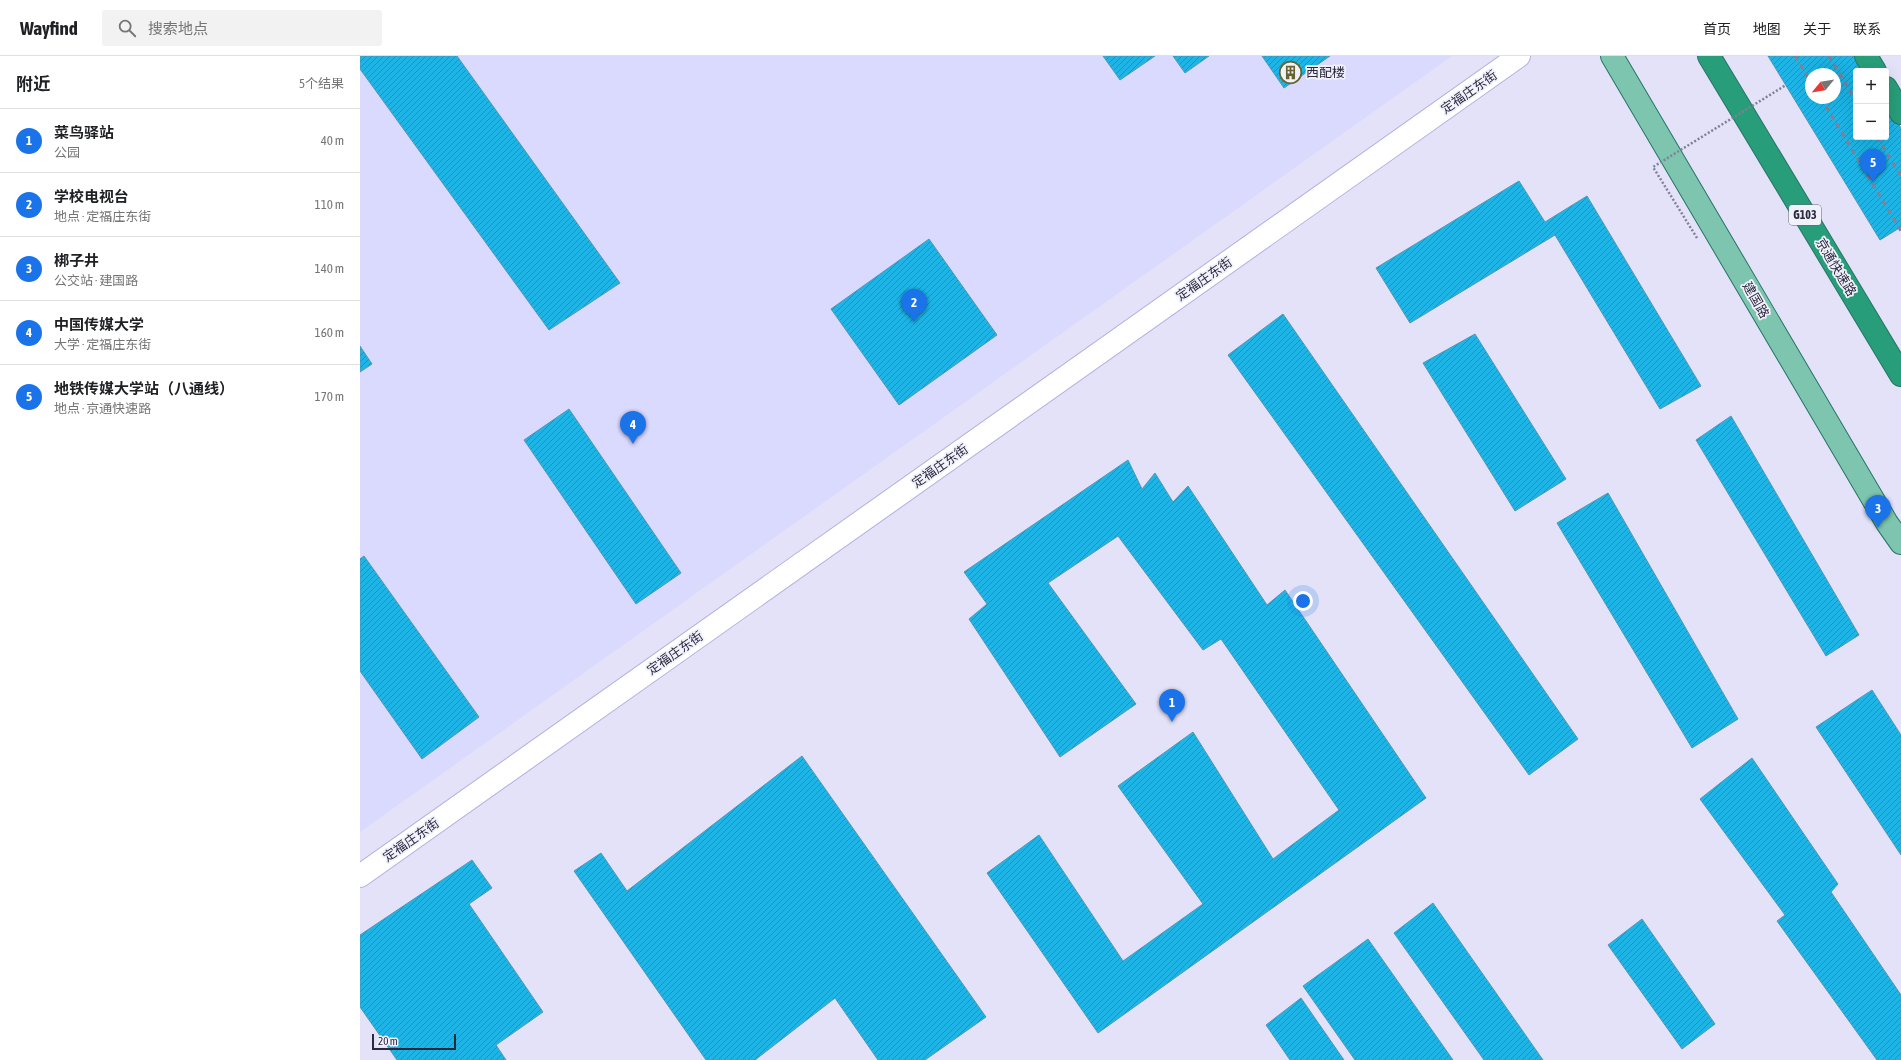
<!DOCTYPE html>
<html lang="zh">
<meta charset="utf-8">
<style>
:root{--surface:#fff;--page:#f2f2f2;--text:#202124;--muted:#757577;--line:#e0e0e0;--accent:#1a73e8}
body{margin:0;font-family:"Asap Condensed","Noto Sans SC",sans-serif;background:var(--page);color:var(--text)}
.controls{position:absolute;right:12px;top:12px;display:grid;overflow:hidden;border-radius:4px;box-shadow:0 4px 16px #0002}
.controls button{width:36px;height:36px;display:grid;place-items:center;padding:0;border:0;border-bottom:1px solid var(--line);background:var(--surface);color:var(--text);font:20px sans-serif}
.compass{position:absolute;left:1445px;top:12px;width:36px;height:36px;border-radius:50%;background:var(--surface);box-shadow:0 4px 16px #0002;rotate:240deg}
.scale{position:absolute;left:12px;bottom:10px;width:84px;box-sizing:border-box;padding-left:4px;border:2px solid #2b293e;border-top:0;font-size:11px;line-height:14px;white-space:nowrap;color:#2b293e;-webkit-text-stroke:3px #f1f1fc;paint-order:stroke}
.you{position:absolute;left:943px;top:545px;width:14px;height:14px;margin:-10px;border:3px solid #fff;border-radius:50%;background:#1a73e8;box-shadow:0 0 0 6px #1a73e833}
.badge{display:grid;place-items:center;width:26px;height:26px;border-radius:50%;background:var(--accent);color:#fff;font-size:13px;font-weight:700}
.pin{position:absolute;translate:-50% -33px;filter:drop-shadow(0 1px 2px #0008)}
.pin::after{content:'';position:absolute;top:21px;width:14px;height:12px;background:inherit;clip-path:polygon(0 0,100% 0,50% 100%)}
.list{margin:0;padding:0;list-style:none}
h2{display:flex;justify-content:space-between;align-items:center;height:52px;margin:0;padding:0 16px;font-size:17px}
h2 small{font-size:13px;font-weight:400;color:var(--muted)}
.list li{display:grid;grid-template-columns:26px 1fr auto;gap:12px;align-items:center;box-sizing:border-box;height:64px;padding:0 16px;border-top:1px solid var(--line)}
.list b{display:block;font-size:15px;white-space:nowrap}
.list p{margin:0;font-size:13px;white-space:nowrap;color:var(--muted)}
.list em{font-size:13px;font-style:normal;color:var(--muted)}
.icon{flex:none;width:22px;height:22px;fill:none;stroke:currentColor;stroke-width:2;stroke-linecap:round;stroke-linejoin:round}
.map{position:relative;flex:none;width:1541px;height:1004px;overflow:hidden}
header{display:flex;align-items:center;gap:24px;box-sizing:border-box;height:56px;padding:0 20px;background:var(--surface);border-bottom:1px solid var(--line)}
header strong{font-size:19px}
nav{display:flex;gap:22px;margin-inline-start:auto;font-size:14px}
.search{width:280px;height:36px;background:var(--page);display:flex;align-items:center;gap:10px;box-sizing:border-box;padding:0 14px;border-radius:4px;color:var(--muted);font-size:15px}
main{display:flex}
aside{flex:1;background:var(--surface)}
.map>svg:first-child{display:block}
</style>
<header>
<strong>Wayfind</strong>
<div class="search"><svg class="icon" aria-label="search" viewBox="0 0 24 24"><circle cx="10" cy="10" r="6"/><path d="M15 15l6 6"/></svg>搜索地点</div>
<nav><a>首页</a><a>地图</a><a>关于</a><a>联系</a></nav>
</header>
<main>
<aside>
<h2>附近<small>5个结果</small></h2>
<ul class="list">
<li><span class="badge">1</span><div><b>菜鸟驿站</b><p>公园</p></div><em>40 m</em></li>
<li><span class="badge">2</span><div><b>学校电视台</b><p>地点 · 定福庄东街</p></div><em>110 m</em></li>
<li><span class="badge">3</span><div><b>梆子井</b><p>公交站 · 建国路</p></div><em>140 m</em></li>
<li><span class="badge">4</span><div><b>中国传媒大学</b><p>大学 · 定福庄东街</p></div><em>160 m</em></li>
<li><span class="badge">5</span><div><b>地铁传媒大学站（八通线）</b><p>地点 · 京通快速路</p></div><em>170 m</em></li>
</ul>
</aside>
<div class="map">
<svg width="1541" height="1004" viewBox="0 0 1541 1004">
<defs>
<pattern id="building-hatch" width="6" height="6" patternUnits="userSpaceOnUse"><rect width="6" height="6" fill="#1eb5e6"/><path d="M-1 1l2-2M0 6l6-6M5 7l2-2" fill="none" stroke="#1b93bc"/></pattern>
</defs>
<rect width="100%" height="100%" fill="#e3e2f8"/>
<!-- built -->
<path fill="#dad9fe" d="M0,0H1092L0,776Z"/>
<!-- building -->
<g fill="url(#building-hatch)" stroke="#5896b0" fill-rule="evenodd">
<path d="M0,0H97L260,227L189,274L0,13Z"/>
<path d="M743,0H795L760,24Z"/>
<path d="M813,0H849L825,17Z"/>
<path d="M902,0H970L924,32Z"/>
<path d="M1408,0H1498L1507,15H1496V81H1526V47L1541,72V171L1520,184ZM1451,18H1475V42H1451Z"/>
<path d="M1159,125L1185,166L1227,140L1341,330L1300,353L1195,179L1050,267L1016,212Z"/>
<path d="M569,183L637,279L539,349L471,253Z"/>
<path d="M923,258L1218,683L1169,719L868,299Z"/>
<path d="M1115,278L1206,423L1155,455L1063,307Z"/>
<path d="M0,290L12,308L0,316Z"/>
<path d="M209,353L321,517L276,548L164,384Z"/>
<path d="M1371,360L1499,579L1466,600L1336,384Z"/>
<path d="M768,404L782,433L795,417L813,446L828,430L907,549L925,534L1066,742L738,977L627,817L679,779L763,905L843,848L758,730L833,676L913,803L979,754L861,583L843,594L758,480L688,527L776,648L700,701L609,563L627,548L604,516Z"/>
<path d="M1248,437L1378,663L1332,692L1197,467Z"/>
<path d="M4,500L119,661L62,703L0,615V503Z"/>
<path d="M1512,634L1541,679V799L1456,671Z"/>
<path d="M442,700L626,961L565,1004H518L475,942L395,1004H346L214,815L241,797L267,835Z"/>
<path d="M1392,702L1478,828L1471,836L1541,939V1004H1517L1417,865L1425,859L1340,743Z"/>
<path d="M112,804L132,832L109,848L183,956L136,989L146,1004H37L0,951V879Z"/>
<path d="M1073,847L1183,1004H1124L1034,877Z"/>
<path d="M1282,863L1355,968L1322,993L1248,889Z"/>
<path d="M1008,883L1093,1004H995L943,930Z"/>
<path d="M941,942L984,1004H930L906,969Z"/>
</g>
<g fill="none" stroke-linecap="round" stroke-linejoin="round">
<defs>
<path id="minor" d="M0,820L1159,0"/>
<path id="major" d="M1252,0L1527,467L1541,487"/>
<g id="highway">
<path d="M1349,0L1541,319"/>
<path d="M1506,0L1515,15"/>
<path d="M1526,32L1541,57"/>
</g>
</defs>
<!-- minor casing -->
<use href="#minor" stroke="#b3afe4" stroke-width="24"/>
<!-- major casing -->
<use href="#major" stroke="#287564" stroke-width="24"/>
<!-- highway casing -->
<use href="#highway" stroke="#287564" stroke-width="24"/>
<!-- minor -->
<use href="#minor" stroke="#fff" stroke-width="22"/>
<!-- major -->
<use href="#major" stroke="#7dc5af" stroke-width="22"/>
<!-- highway -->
<use href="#highway" stroke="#279e79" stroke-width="22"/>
<!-- rail -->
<g stroke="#838197" stroke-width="3" stroke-dasharray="5 5" stroke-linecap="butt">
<path d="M1435,0L1451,26"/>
<path d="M1469,0L1496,45"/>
<path d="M1461,42L1541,175"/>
<path d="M1517,81L1541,120"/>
</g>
<!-- path-bridge -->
<path stroke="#818095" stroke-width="2.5" stroke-dasharray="2 2" stroke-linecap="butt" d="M1337,182L1293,111L1426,29"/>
</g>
<!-- icons -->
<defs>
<symbol id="building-ring" viewBox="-11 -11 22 22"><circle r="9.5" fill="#f1f1fc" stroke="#666531" stroke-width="1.5"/><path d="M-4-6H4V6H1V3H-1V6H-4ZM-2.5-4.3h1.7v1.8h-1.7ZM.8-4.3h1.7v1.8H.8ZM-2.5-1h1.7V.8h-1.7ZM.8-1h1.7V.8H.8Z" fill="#666531"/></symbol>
</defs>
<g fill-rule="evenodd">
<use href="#building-ring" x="918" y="4" width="25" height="25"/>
</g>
<g text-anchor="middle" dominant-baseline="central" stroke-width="3.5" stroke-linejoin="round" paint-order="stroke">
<!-- shield labels -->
<rect fill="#f1f1fc" stroke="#666577" stroke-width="1" x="1429" y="149" width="32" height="20" rx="3"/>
<g font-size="12" font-weight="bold" fill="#2b293e">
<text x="1445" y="159">G103</text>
</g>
<!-- poi labels -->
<g font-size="13" fill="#2b293e" stroke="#f1f1fc" text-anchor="start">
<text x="946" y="16">西配楼</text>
</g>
<!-- street labels -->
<g font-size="13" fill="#2b293e" stroke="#f1f1fc">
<text transform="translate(1109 36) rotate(-35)">定福庄东街</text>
<text transform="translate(1476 211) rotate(59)">京通快速路</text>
<text transform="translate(844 223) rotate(-35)">定福庄东街</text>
<text transform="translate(1396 244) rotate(60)">建国路</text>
<text transform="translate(580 410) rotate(-35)">定福庄东街</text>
<text transform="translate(315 597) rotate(-35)">定福庄东街</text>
<text transform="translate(51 784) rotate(-35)">定福庄东街</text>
</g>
</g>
</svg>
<div class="controls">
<button>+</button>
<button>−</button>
</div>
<svg class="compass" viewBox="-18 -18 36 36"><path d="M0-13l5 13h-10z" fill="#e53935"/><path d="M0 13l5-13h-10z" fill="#757577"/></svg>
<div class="scale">20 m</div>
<div class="you"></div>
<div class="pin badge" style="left:812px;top:666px">1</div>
<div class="pin badge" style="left:554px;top:266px">2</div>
<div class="pin badge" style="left:1518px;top:472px">3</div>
<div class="pin badge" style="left:273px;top:388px">4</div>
<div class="pin badge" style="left:1513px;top:126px">5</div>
</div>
</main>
